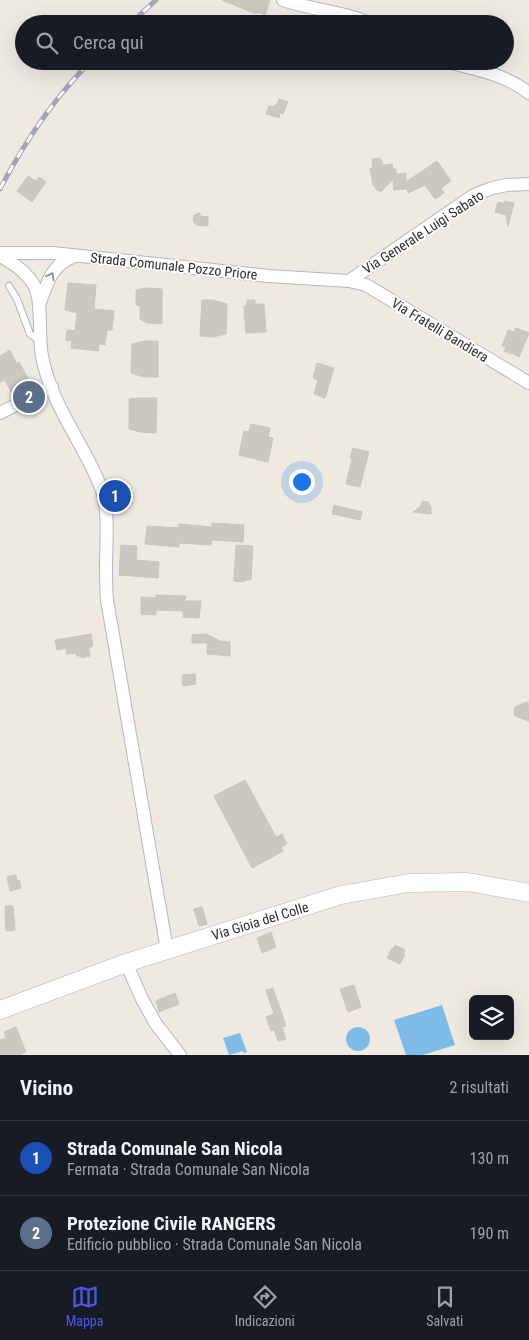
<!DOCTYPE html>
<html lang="it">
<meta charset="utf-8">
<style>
:root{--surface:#171b24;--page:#20242c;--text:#f1f3f6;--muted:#9ea1a6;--line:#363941;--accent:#5056ec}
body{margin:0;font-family:"Roboto Condensed",sans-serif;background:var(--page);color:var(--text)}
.controls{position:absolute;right:15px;bottom:15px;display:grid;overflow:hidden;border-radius:8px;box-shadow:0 5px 20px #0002}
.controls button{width:45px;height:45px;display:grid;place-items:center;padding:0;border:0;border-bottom:1px solid var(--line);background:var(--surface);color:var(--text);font:25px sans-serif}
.you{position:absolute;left:301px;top:481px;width:18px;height:18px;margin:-12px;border:4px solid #fff;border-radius:50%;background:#1a73e8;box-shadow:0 0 0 8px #1a73e833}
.badge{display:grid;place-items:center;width:32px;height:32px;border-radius:50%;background:var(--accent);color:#fff;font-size:16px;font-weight:700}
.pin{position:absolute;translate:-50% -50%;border:2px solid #fff;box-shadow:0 1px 5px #0006}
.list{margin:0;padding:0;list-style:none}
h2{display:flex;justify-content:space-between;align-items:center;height:65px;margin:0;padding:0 20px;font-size:21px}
h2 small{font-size:16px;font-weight:400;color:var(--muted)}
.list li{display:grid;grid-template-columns:32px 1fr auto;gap:15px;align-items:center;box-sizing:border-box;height:75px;padding:0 20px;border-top:1px solid var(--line)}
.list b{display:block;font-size:19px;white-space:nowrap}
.list p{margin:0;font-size:16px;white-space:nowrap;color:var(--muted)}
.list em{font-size:16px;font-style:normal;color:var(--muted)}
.icon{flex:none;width:28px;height:28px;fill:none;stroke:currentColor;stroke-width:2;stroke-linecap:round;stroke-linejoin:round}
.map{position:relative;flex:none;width:529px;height:1055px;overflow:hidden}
.search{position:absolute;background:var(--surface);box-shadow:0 5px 20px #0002;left:15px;right:15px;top:15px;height:55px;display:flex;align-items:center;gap:12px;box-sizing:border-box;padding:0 18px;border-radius:28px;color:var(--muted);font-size:19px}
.sheet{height:215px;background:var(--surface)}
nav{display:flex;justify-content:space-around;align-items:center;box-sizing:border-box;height:70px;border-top:1px solid var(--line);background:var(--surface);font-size:14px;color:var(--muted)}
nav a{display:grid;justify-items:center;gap:2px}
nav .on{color:var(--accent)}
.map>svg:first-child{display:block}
</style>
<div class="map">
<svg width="529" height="1055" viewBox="0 0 529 1055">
<rect width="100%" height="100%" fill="#eeeae2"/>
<!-- water -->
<g fill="#7ebbe6">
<path d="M442,1005L455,1045L423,1055H406L394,1020Z"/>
<circle cx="358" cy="1039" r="12"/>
<path d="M240,1033L247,1052L244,1053L243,1051L229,1055L223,1038Z"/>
</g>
<!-- building -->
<g fill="#cac8c0" stroke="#c9c6bb">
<path d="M222,0H270L265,15L257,12L256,14Z"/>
<path d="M279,99L288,102L283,114L280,113L279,118L266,114L269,106L274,107L275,105H277Z"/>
<path d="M380,158V160H382V165L392,164L393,169H396V174L406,173V182L437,161L451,181L441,188L444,193L435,199L425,185L408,193L407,189L394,190L393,179L381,192L379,190L378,191L373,185L370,168H373L372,159Z"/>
<path d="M28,176L36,181L39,177L46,182L32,202L17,191Z"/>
<path d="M504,201L514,203L508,226L506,215L495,212L498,202L505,204Z"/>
<path d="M200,213V216L208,217V226L196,225L193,220L194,215Z"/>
<path d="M68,283L96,285L94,309L114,311L112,330H107L105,345L99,344L98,351L71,348L72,341L66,340L67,330L75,331L77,313L65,310Z"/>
<path d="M146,288L162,289V324L147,323L140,319V306L136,305V290Z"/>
<path d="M202,300H213L227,304L226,334L213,337L200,336Z"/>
<path d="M247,300H255V304H264L266,332L246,333L244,306L247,305Z"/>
<path d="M516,328L529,333L519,357L512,353L511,354L504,351L506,347L502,346L508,330L514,332Z"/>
<path d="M144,341H158V377H144L131,373L132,344Z"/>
<path d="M10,350L17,364L19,362L30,382L27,383L30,389L14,397L5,380L0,382V356Z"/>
<path d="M317,363L334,368L325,398L314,394L318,380L313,378Z"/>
<path d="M139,398H157L156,433L140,432L129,429V399Z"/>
<path d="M251,424L270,428L268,437L273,438L268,462L239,455L244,431L249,432Z"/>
<path d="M353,448L369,452L360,487L346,484L352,459L350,458Z"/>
<path d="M422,501L428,502L430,506H431V514L413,512L421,506Z"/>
<path d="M334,505L362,512L360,520L332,514Z"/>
<path d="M212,523L244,525L243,542L212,540L211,545L179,543V547L145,544L147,526L179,528V524L212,527Z"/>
<path d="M121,545L137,546L136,560L159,562L158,578L119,575Z"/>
<path d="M236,545L253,546L251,580H244V582L234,581Z"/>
<path d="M156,595L186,596L185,601H201L199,618L183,617V611L156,610V615L141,614V597L156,598Z"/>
<path d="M91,634L93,646L89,648L90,656L81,658V656H77L76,653L67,654L66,648L57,650L55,640Z"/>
<path d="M206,634L220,641L230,642V656L207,654V643H192V635Z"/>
<path d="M195,674L196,684L183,686L182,675Z"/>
<path d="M528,702L529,721L515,716L514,711L515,707L524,703Z"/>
<path d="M245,780L276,837L282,834L287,844L281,847L283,851L252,868L214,796Z"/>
<path d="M16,875L17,881L19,880L21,888L10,891L7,877Z"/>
<path d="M5,906H13L15,930L6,931Z"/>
<path d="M202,907L207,924L199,926L194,909Z"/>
<path d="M271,932L276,947L262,953L257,938Z"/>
<path d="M395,945L405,950L403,954H405L400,964L387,958L392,948L393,949Z"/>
<path d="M354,985L361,1007L348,1012L340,989Z"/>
<path d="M273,988L286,1026L282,1027L286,1039L278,1041L274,1030L271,1031L266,1017L274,1014L266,990Z"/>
<path d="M175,993L179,1004L159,1012L156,1001Z"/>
<path d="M16,1027L26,1052L19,1055H0V1040L6,1038L4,1032Z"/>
</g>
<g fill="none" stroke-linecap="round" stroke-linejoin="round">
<defs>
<path id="lane" d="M9,286L17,299L30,334L39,340"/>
<g id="street">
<path d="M283,0C312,10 343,11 371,24"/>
<path d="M443,61C472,68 505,74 529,93"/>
<path d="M0,253H53L269,276L349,281L366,285L529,383"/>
<path d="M0,256C13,263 27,272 34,285C43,302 38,336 42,356C46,379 60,409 72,430C83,451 96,471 103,494C109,517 106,542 106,566C106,577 106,589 107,600L167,950"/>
<path d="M349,281L474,195L492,188L507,185L529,184"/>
<path d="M39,305C47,284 51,264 75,256"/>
<path d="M0,413L52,387"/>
<path d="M126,963L142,999L156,1024L180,1055"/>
</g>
<path id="secondary" d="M0,1010L126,963L341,895L409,883L468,882L529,893"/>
</defs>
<!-- lane casing -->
<use href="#lane" stroke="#b5b5c0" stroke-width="8"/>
<!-- street casing -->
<use href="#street" stroke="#b5b5c0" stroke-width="14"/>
<!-- secondary casing -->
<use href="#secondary" stroke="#b5b5c0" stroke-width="19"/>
<!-- lane -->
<use href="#lane" stroke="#fff" stroke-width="6"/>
<!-- street -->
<use href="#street" stroke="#fff" stroke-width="12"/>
<!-- secondary -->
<use href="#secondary" stroke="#fff" stroke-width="18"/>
<defs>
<g id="rail">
<path d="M130,24L156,0"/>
<path d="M0,189C24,143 54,98 91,61"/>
</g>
</defs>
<!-- rail casing -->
<use href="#rail" stroke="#a4a4b6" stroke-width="5"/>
<!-- rail -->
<use href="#rail" stroke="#fff" stroke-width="3" stroke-dasharray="9" stroke-linecap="butt"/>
</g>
<!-- one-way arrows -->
<defs><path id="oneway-chevron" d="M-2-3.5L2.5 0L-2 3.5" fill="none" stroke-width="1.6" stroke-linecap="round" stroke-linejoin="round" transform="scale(1.25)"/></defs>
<use stroke="#969696" href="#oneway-chevron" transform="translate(51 276) rotate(-61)"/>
<g text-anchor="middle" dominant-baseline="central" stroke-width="4" stroke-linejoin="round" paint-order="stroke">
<!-- street labels -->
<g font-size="14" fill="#2e2e2e" stroke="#fff">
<text transform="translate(423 232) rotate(-33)">Via Generale Luigi Sabato</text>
<text transform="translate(174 266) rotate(6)">Strada Comunale Pozzo Priore</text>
<text transform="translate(440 330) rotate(31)">Via Fratelli Bandiera</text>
<text transform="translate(260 921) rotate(-17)">Via Gioia del Colle</text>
</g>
</g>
</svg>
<div class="controls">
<button><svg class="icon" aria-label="layers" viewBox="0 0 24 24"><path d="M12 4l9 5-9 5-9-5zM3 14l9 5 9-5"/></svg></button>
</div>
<div class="you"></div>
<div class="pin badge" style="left:115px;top:496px;background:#1a4fb4">1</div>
<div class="pin badge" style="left:29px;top:397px;background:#5c6f8a">2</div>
<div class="search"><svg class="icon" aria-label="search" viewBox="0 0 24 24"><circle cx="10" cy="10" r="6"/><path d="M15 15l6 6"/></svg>Cerca qui</div>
</div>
<section class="sheet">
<h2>Vicino<small>2 risultati</small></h2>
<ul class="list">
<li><span class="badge" style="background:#1a4fb4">1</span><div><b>Strada Comunale San Nicola</b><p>Fermata · Strada Comunale San Nicola</p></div><em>130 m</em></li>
<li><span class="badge" style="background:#5c6f8a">2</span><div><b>Protezione Civile RANGERS</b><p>Edificio pubblico · Strada Comunale San Nicola</p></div><em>190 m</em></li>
</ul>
</section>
<nav>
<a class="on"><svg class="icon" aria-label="map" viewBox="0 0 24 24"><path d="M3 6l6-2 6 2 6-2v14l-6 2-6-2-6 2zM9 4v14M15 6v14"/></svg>Mappa</a>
<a><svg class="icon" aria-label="directions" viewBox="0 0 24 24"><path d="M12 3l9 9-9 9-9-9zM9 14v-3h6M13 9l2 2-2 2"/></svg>Indicazioni</a>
<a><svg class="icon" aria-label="saved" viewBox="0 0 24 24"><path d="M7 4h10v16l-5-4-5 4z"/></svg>Salvati</a>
</nav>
